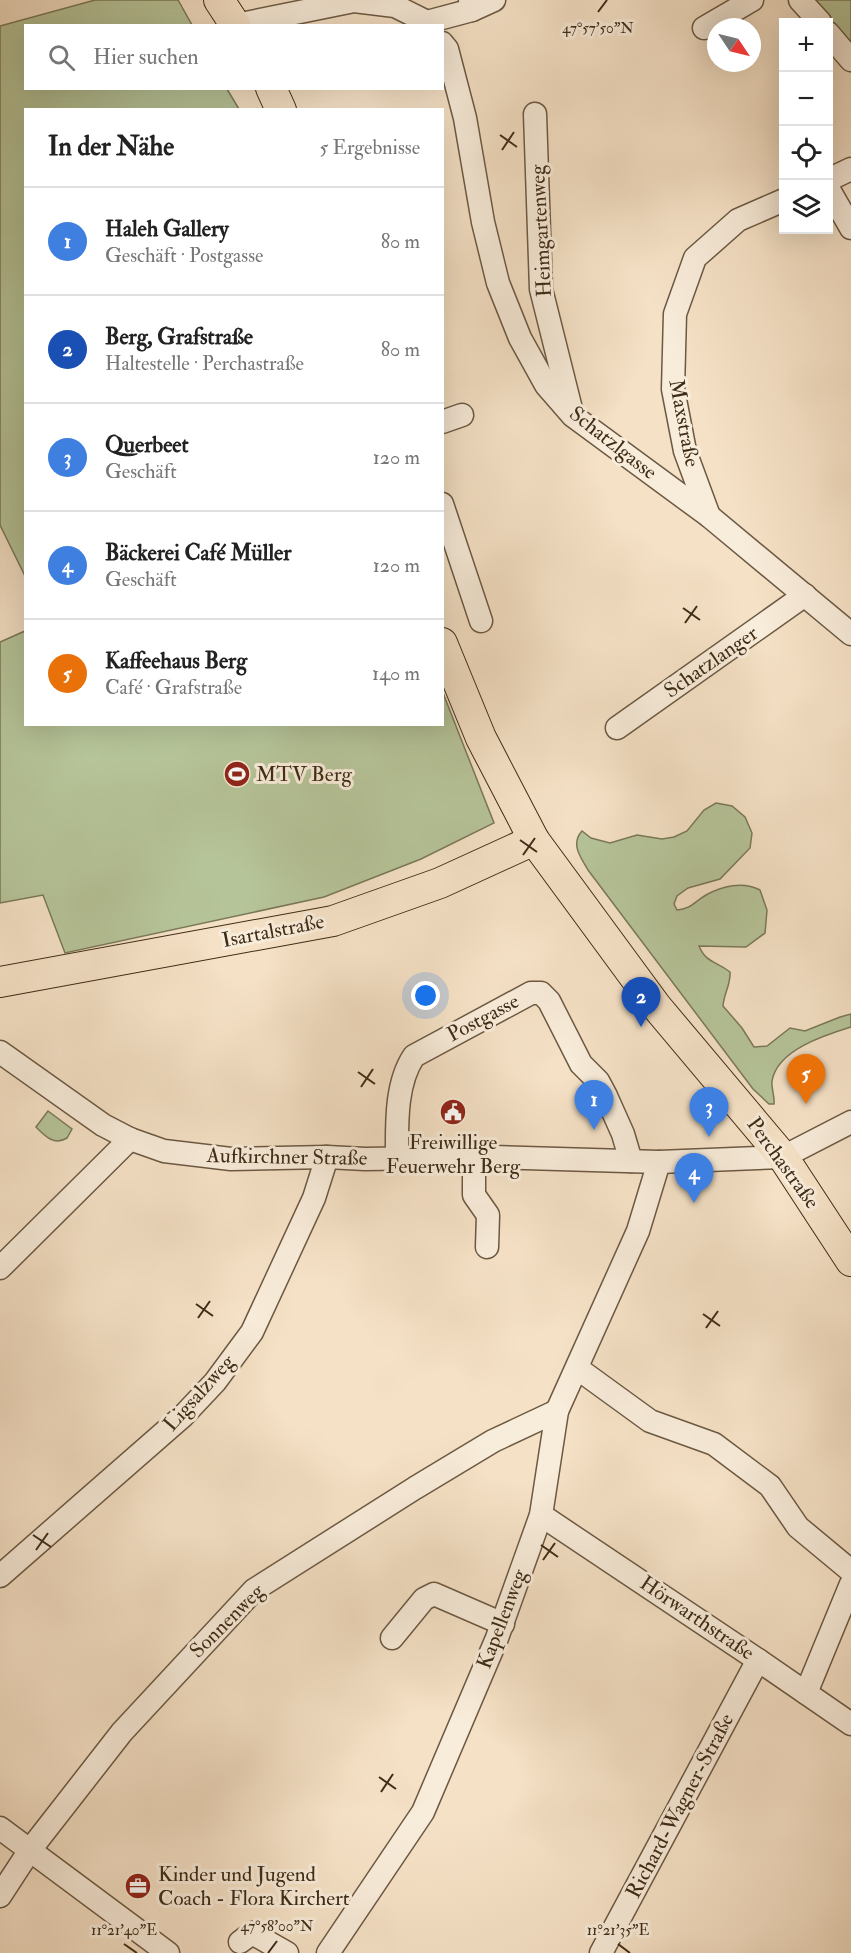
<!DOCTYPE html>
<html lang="de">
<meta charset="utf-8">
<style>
:root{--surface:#fff;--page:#f6f6f6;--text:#222;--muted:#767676;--line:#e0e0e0;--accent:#8f2418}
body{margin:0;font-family:"IM FELL Double Pica",serif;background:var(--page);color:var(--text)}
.controls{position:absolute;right:18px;top:18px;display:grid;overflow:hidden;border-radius:0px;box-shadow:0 6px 24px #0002}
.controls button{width:54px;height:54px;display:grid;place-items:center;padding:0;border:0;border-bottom:2px solid var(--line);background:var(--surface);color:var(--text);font:30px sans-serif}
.compass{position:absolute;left:707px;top:18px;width:54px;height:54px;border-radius:50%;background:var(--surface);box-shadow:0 6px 24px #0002;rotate:125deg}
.you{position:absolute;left:426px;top:996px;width:21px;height:21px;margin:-15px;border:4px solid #fff;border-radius:50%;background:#1a73e8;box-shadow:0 0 0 9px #1a73e833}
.badge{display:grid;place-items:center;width:39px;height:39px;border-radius:50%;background:var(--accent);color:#fff;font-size:20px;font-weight:700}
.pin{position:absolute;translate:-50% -50px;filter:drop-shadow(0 2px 3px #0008)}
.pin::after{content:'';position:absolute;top:32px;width:21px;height:18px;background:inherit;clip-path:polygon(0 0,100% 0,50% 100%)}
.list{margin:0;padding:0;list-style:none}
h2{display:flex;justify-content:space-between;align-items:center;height:78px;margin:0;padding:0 24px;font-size:26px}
h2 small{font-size:20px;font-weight:400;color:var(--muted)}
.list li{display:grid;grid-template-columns:39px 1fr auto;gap:18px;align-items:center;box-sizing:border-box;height:108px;padding:0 24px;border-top:2px solid var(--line)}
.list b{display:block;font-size:22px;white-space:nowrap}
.list p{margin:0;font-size:20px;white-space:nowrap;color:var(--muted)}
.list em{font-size:20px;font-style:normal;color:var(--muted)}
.icon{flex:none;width:33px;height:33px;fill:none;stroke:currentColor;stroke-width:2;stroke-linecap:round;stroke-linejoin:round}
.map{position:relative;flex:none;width:851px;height:1953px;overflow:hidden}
.search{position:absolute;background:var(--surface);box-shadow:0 6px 24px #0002;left:24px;top:24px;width:420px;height:66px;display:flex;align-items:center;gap:15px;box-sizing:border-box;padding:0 21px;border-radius:0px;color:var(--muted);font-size:22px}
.panel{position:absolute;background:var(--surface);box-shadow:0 6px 24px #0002;left:24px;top:108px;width:420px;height:618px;border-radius:0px}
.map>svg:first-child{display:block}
</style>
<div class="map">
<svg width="851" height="1953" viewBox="0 0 851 1953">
<rect width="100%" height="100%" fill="#f5e1c6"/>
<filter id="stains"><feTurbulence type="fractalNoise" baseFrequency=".00333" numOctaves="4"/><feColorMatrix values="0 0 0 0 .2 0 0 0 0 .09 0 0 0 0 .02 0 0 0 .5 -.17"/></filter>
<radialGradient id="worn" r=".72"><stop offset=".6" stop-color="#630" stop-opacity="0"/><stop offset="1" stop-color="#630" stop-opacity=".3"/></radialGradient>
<!-- green -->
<g fill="#b6c499" stroke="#7a7858" stroke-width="1.5">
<path d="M95,0H178L192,25L26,26V88L227,89L239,109L26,110L25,576L0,525V26Z"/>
<path d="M807,0H851V52Z"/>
<path d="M25,631L26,724H442L443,693L494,823L421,859L324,897L65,953L43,895L0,903V642Z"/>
<path d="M716,803L732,806L745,817L752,833L750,848L720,879L688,888L677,896L674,904L677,910C691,909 694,902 706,895C722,886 743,881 760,890L767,910L765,933L746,947L699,946C706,963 716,961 730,972C731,984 724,993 723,1006L742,1028L754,1047L767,1046L790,1028L805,1031L840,1017L851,1014V1027C825,1035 777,1050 772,1081C771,1088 775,1097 774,1104H769L753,1089L588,870C581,858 570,844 582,831L591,838L610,843L637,835L662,839L674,837L687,831L704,810Z"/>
<path d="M48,1111L72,1129L67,1138C54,1146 45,1136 36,1127Z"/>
</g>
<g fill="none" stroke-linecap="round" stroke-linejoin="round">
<defs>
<g id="minor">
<path d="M800,0L820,22"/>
<path d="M472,10L494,0"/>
<path d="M427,22L472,10L470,0"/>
<path d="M236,25L354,1L395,6L427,22L430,26"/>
<path d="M704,28L752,0"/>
<path d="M828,33L851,60"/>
<path d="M442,43L447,49L465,118L483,222L498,283L520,338L546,385L573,416L709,516L851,634"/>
<path d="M535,114L541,289L571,409"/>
<path d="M828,180L851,169"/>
<path d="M828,188L851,228"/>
<path d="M442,422L462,415"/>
<path d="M442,504L481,621"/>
<path d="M709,516L685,451L673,389L675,314L695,258L738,220L784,200"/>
<path d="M617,728L805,595"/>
<path d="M0,1052L103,1125L130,1139L164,1151L231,1159L327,1157L365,1159L494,1157L659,1162L783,1157L851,1122"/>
<path d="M397,1158C397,1126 395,1084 414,1056L531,993H541L549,1001L581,1064L598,1081L606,1096L623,1134L631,1161"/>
<path d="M474,1158V1195L488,1215L487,1247"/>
<path d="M0,1268L130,1139"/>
<path d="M577,1368L650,1421L714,1444L770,1486L798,1527L851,1571"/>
<path d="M541,1515L758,1660L851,1724"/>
<path d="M0,1576L183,1416L215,1382L252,1332L314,1198L327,1157"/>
<path d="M392,1638L424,1599L434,1594L503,1624"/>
<path d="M806,1693L851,1584"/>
<path d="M0,1828L168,1953"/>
<path d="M0,1896L30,1850L122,1732L254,1590L415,1488L493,1441L557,1411"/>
<path d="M240,1942L252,1933L287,1953"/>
<path d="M328,1953L423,1812L497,1638L541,1515L557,1411L638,1231L659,1162"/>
<path d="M601,1953L758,1660"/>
</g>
<g id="major">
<path d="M219,0L236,26"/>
<path d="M271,88L281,110"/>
<path d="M442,643L481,738L534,840L656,1006L783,1157L851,1261"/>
<path d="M0,982L333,921L440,883L534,840"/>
</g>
</defs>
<!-- minor casing -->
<use href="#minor" stroke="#6c5943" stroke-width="25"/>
<!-- major casing -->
<use href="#major" stroke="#3e2c17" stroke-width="32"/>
<!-- minor -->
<use href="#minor" stroke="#f8ecda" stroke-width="22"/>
<!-- major -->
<use href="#major" stroke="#f5e1c6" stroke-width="30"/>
</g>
<!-- ticks -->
<path fill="none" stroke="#3e2c17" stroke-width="2" d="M598,12L607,0M500,135L517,147M502,150L514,132M683,608L700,620M685,623L697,606M520,840L537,852M523,855L535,838M358,1072L375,1084M361,1087L373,1069M196,1304L213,1316M703,1314L720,1326M198,1318L210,1301M706,1328L718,1311M33,1535L51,1547M541,1545L558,1557M36,1550L48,1533M543,1560L555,1543M379,1777L396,1789M381,1792L393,1774M124,1944L137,1953M618,1944L630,1953M268,1953L277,1941"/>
<!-- icons -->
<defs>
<symbol id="stadium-disc" viewBox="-11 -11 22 22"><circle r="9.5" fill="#8f2418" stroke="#f8ecda"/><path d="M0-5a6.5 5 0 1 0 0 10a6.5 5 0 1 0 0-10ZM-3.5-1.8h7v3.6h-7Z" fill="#fff"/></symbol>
<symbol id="civic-disc" viewBox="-11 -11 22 22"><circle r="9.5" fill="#8f2418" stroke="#f8ecda"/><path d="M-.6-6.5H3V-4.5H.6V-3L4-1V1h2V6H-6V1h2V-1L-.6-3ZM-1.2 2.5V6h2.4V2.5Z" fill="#fff"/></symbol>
<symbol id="office-disc" viewBox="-11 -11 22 22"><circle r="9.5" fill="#8f2418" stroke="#f8ecda"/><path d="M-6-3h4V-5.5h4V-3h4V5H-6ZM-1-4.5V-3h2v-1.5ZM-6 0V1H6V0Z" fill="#fff"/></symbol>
</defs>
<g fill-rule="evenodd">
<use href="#stadium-disc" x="222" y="759" width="30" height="30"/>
<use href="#civic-disc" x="438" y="1097" width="30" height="30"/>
<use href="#office-disc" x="123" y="1871" width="30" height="30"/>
</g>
<g text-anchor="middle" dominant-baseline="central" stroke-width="6" stroke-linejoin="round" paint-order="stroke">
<!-- street labels -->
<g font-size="21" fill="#3e2c17" stroke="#f8ecda">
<text transform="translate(541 231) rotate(-93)">Heimgartenweg</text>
<text transform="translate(684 423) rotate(79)">Maxstraße</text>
<text transform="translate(613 443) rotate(38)">Schatzlgasse</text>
<text transform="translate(711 662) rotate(-35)">Schatzlanger</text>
<text transform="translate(273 931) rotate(-11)">Isartalstraße</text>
<text transform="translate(483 1018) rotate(-28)">Postgasse</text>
<text transform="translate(287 1157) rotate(1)">Aufkirchner Straße</text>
<text transform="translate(783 1163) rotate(54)">Perchastraße</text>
<text transform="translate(199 1393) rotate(-48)">Ligsalzweg</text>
<text transform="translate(697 1618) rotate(34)">Hörwarthstraße</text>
<text transform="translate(502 1619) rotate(-69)">Kapellenweg</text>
<text transform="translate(227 1621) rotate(-45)">Sonnenweg</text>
<text transform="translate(680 1806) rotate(-62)">Richard-Wagner-Straße</text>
</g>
<!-- poi labels -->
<g font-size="21" fill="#3e2c17" stroke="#f8ecda" text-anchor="start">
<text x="256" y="774">MTV Berg</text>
<text x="453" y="1142" text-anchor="middle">Freiwillige<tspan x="453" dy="24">Feuerwehr Berg</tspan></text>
<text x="158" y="1874">Kinder und Jugend<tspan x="158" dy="24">Coach - Flora Kirchert</tspan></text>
</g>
</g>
<g font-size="15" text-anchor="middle" fill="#3e2c17" stroke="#f8ecda" stroke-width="6" stroke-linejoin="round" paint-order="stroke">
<text x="598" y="33">47°57'50"N</text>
<text x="277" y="1931">47°58'00"N</text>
<text x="124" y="1935">11°21'40"E</text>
<text x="618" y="1935">11°21'35"E</text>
</g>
<rect width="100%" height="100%" filter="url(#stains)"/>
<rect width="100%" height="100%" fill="url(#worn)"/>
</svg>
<div class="controls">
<button>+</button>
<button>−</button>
<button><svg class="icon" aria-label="locate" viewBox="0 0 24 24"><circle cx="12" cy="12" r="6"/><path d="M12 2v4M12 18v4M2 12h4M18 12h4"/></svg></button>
<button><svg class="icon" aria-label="layers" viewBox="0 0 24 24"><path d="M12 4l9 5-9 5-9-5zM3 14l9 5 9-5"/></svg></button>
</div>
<svg class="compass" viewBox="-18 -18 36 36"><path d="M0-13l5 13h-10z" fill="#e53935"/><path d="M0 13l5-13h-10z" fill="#767676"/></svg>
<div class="you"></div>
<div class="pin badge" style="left:594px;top:1130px;background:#3f7fe0">1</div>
<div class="pin badge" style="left:641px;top:1027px;background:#1a4fb4">2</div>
<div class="pin badge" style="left:709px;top:1137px;background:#3f7fe0">3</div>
<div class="pin badge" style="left:694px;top:1203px;background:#3f7fe0">4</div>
<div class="pin badge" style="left:806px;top:1104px;background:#e8710a">5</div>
<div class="search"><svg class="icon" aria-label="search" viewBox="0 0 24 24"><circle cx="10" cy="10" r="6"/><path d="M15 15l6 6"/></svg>Hier suchen</div>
<section class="panel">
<h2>In der Nähe<small>5 Ergebnisse</small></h2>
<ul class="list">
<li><span class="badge" style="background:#3f7fe0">1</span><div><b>Haleh Gallery</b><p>Geschäft · Postgasse</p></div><em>80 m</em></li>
<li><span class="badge" style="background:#1a4fb4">2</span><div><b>Berg, Grafstraße</b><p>Haltestelle · Perchastraße</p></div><em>80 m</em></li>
<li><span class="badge" style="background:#3f7fe0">3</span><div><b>Querbeet</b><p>Geschäft</p></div><em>120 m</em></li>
<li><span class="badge" style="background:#3f7fe0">4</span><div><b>Bäckerei Café Müller</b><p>Geschäft</p></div><em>120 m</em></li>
<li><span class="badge" style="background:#e8710a">5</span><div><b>Kaffeehaus Berg</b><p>Café · Grafstraße</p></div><em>140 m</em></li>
</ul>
</section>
</div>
